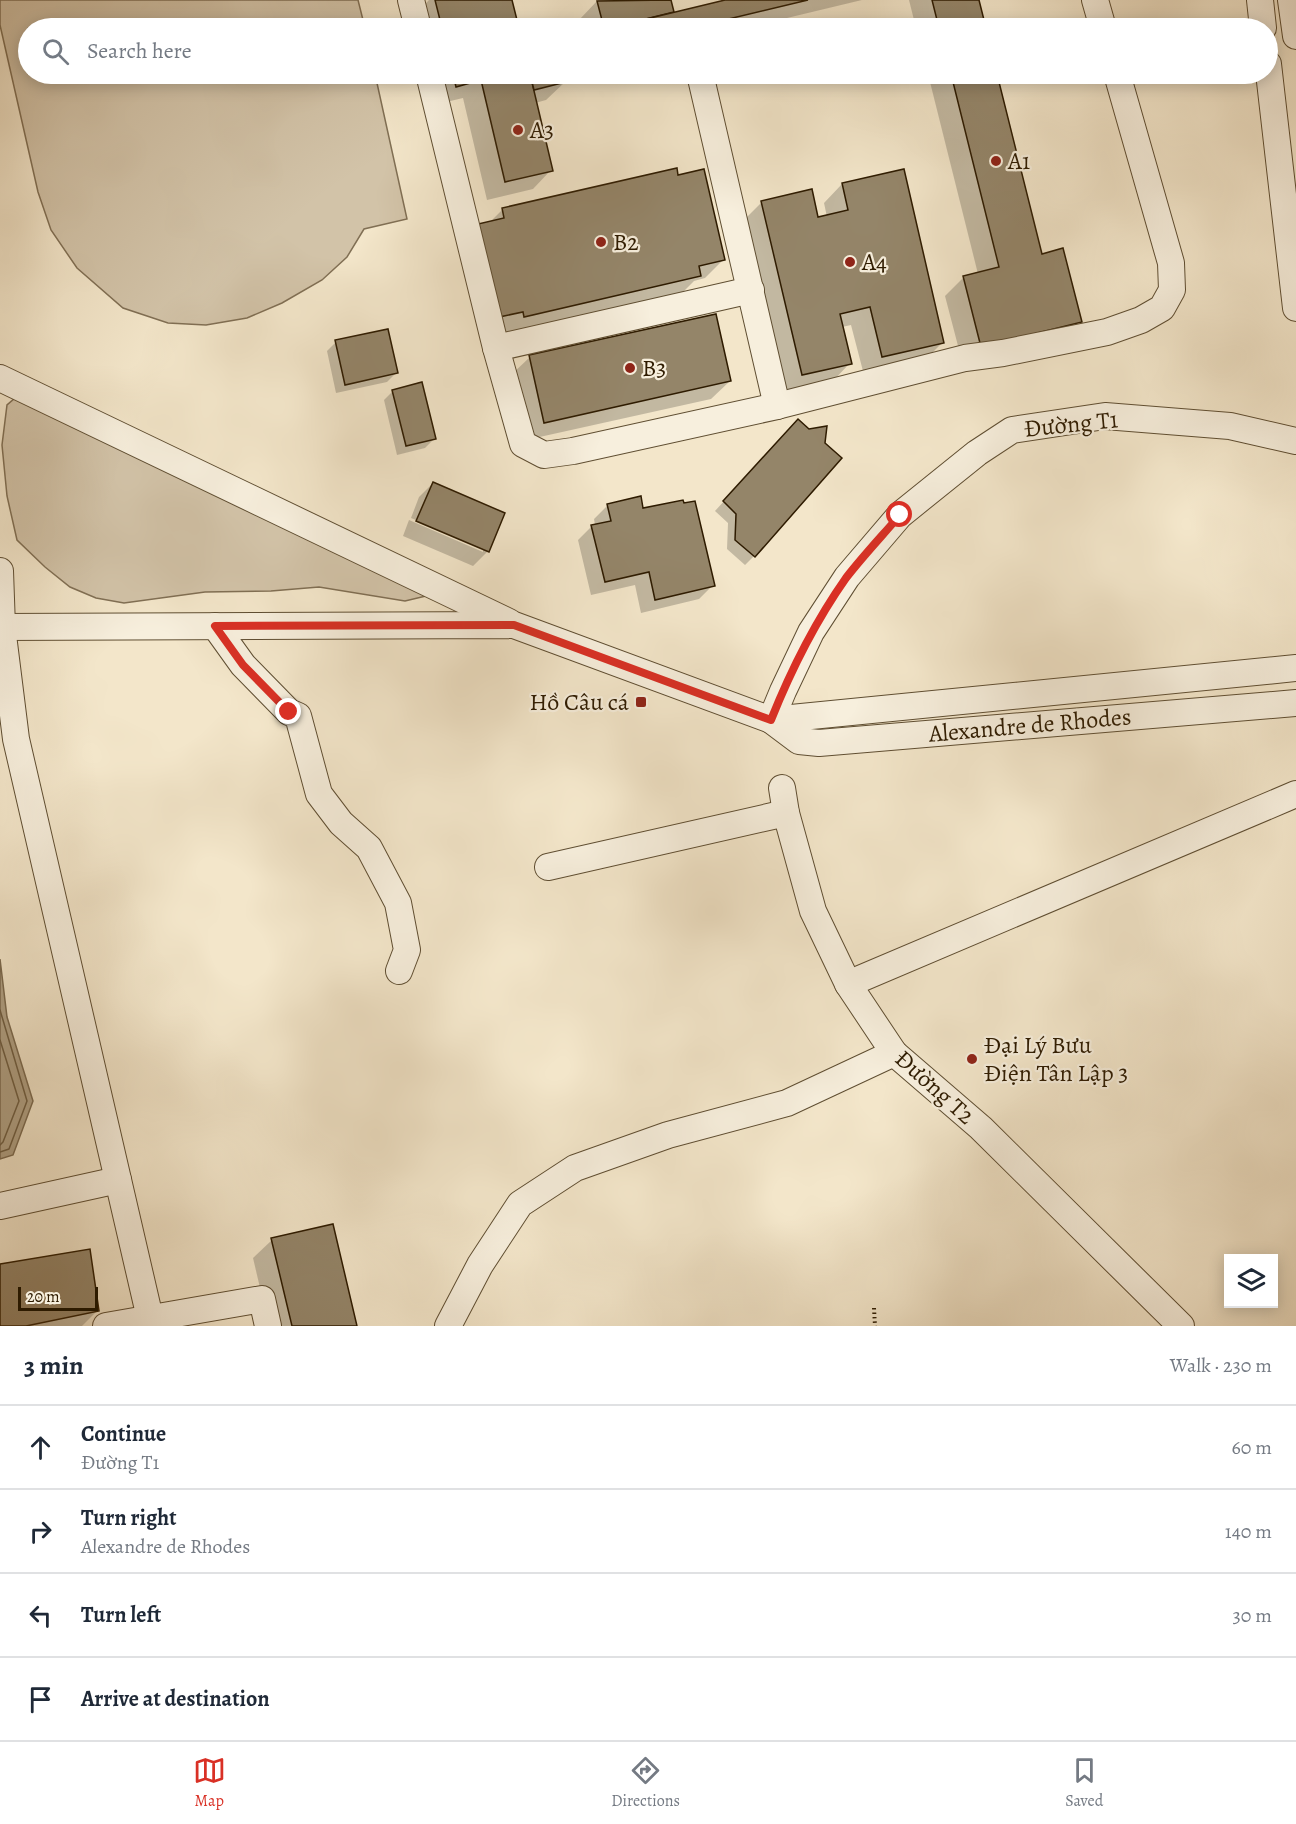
<!DOCTYPE html>
<meta charset="utf-8">
<style>
:root{--surface:#fff;--page:#f6f6f7;--text:#1f2937;--muted:#747a83;--line:#e0e1e3;--accent:#d93025}
body{margin:0;font-family:Alegreya,serif;background:var(--page);color:var(--text)}
.controls{position:absolute;right:18px;bottom:18px;display:grid;overflow:hidden;border-radius:0px;box-shadow:0 3px 15px #0003}
.controls button{width:54px;height:54px;display:grid;place-items:center;padding:0;border:0;border-bottom:2px solid var(--line);background:var(--surface);color:var(--text);font:30px sans-serif}
.scale{position:absolute;left:18px;bottom:15px;width:80px;box-sizing:border-box;padding-left:6px;border:3px solid #2e1b00;border-top:0;font-size:16px;line-height:21px;white-space:nowrap;color:#2e1b00;-webkit-text-stroke:4px #f7efdd;paint-order:stroke}
.stop{position:absolute;width:18px;height:18px;margin:-14px;border:4px solid #d93025;border-radius:50%;background:#fff}
.stop.end{background:#d93025;border-color:#fff;box-shadow:0 2px 6px #0008}
.list{margin:0;padding:0;list-style:none}
h2{display:flex;justify-content:space-between;align-items:center;height:78px;margin:0;padding:0 24px;font-size:26px}
h2 small{font-size:20px;font-weight:400;color:var(--muted)}
.list li{display:grid;grid-template-columns:39px 1fr auto;gap:18px;align-items:center;box-sizing:border-box;height:84px;padding:0 24px;border-top:2px solid var(--line)}
.list b{display:block;font-size:22px;white-space:nowrap}
.list p{margin:0;font-size:20px;white-space:nowrap;color:var(--muted)}
.list em{font-size:20px;font-style:normal;color:var(--muted)}
.icon{flex:none;width:33px;height:33px;fill:none;stroke:currentColor;stroke-width:2;stroke-linecap:round;stroke-linejoin:round}
.map{position:relative;flex:none;width:1296px;height:1326px;overflow:hidden}
.search{position:absolute;background:var(--surface);box-shadow:0 3px 15px #0003;left:18px;right:18px;top:18px;height:66px;display:flex;align-items:center;gap:15px;box-sizing:border-box;padding:0 21px;border-radius:33px;color:var(--muted);font-size:22px}
.sheet{height:414px;background:var(--surface)}
nav{display:flex;justify-content:space-around;align-items:center;box-sizing:border-box;height:84px;border-top:2px solid var(--line);background:var(--surface);font-size:16px;color:var(--muted)}
nav a{display:grid;justify-items:center;gap:3px}
nav .on{color:var(--accent)}
.map>svg:first-child{display:block}
</style>
<div class="map">
<svg width="1296" height="1326" viewBox="0 0 1296 1326">
<rect width="100%" height="100%" fill="#f3e6ca"/>
<filter id="stains"><feTurbulence type="fractalNoise" baseFrequency=".00333" numOctaves="4"/><feColorMatrix values="0 0 0 0 .2 0 0 0 0 .09 0 0 0 0 .02 0 0 0 .5 -.17"/></filter>
<radialGradient id="worn" r=".72"><stop offset=".6" stop-color="#630" stop-opacity="0"/><stop offset="1" stop-color="#630" stop-opacity=".3"/></radialGradient>
<!-- green -->
<g fill="#d2c3a8" stroke="#806f54" stroke-width="1.5">
<path d="M0,0H358L365,28H28V74H375L407,219L364,229L347,257L322,280L282,303L247,318L206,325L168,323L123,308L77,268L51,230L38,192L0,25Z"/>
<path d="M21,393L426,596L405,601L319,587L271,591L205,592L124,603L96,598L70,587L45,567L17,540L7,496L2,445L7,405Z"/>
</g>
<!-- water -->
<path fill="#b0a185" stroke="#7c6b50" stroke-width="1.5" d="M0,959L7,1017L33,1101L13,1155L0,1159Z"/>
<!-- shadow -->
<g fill="#0003">
<path d="M429,0H511L517,28H419L416,14Z"/>
<path d="M598,0H669L673,14L723,2V0H862L745,28H581L579,20Z"/>
<path d="M909,0H977L984,28H916Z"/>
<path d="M430,74H563L565,82L546,100L535,103L551,170L533,189L487,200L463,98L438,104Z"/>
<path d="M928,74H996L1041,255L1080,321L1061,340L963,365L945,296L964,277L978,274Z"/>
<path d="M677,177L723,260L705,278L694,281L681,294L506,334L481,335L489,223L502,210Z"/>
<path d="M842,184L943,342L924,361L864,375L851,325L842,327L850,363L832,382L783,393L743,221L762,202L817,219L827,217L824,203Z"/>
<path d="M336,342L396,373L387,382L336,393L327,351Z"/>
<path d="M530,357L730,381L711,399L526,440L511,375Z"/>
<path d="M393,391L435,438L425,448L397,455L384,400Z"/>
<path d="M789,430L808,431L754,556L745,565L727,549L728,523L715,511Z"/>
<path d="M433,483L503,513L487,552L473,566L403,536L409,520L483,552V548L411,518L419,497Z"/>
<path d="M608,505L642,510L713,585L699,599L641,613L635,585L591,595L578,540L592,526L595,525L594,519Z"/>
<path d="M272,1240L355,1326H269L253,1258Z"/>
<path d="M0,1265L97,1311L82,1326H0Z"/>
</g>
<g fill="none" stroke-linecap="round" stroke-linejoin="round">
<!-- shore -->
<g stroke="#6f5e42" stroke-width="1.5">
<path d="M0,1010L27,1101L9,1149L0,1152"/>
<path d="M0,1040L19,1101L3,1142L0,1145"/>
</g>
</g>
<!-- building -->
<g fill="#948569" stroke="#2e1b00" stroke-width="1.5">
<path d="M435,0H512L519,28H442Z"/>
<path d="M671,0L674,12L609,28H604L597,1Z"/>
<path d="M725,0H808L691,28H609Z"/>
<path d="M932,0H979L986,28H939Z"/>
<path d="M453,74H530L553,171L505,182L481,80L456,87Z"/>
<path d="M530,74H564L566,82L534,90Z"/>
<path d="M951,74H997L1042,254L1063,248L1082,322L981,347L963,276L999,267Z"/>
<path d="M677,168L678,175L704,169L725,260L699,266L701,276L524,317L523,312L499,317L478,224L504,218L502,208Z"/>
<path d="M904,169L944,343L882,357L870,307L840,314L852,364L802,375L761,201L812,189L818,217L848,210L842,183Z"/>
<path d="M716,314L731,381L544,423L529,355Z"/>
<path d="M388,329L398,373L345,385L335,340Z"/>
<path d="M422,382L436,439L406,446L392,390Z"/>
<path d="M798,419L809,429L827,426L825,443L842,458L755,557L735,540L736,514L723,501Z"/>
<path d="M433,482L505,513L489,552L416,521Z"/>
<path d="M641,496L643,508L683,500L684,503L695,501L715,586L655,600L649,572L605,582L591,525L611,521L607,504Z"/>
<path d="M333,1224L357,1326H292L271,1238Z"/>
<path d="M90,1249L99,1311L26,1326H0V1264Z"/>
</g>
<g fill="none" stroke-linecap="round" stroke-linejoin="round">
<defs>
<g id="minor">
<path d="M411,0L418,28"/>
<path d="M1095,0L1103,28"/>
<path d="M1260,0L1263,28"/>
<path d="M1291,0L1296,36"/>
<path d="M1268,64L1296,308"/>
<path d="M429,74L496,348L523,444L544,455L573,451L777,406L965,358L1003,353L1107,332L1141,320L1162,308L1172,290L1171,263L1117,74"/>
<path d="M700,74L777,406"/>
<path d="M496,348L751,290"/>
<path d="M0,378L509,622"/>
<path d="M0,571L2,627L16,739L150,1318"/>
<path d="M215,626L243,665L289,712L298,716L319,794L341,823L369,848L398,903L407,950L399,971"/>
<path d="M0,627L514,625L771,720L799,741L819,743L1296,703"/>
<path d="M771,720L783,691L811,632L847,577L900,515L977,453L1012,430L1105,416L1230,426L1296,441"/>
<path d="M771,720L1296,668"/>
<path d="M782,788L786,813L813,911L848,984L894,1053L981,1128L1181,1326"/>
<path d="M548,867L786,813"/>
<path d="M848,984L1296,794"/>
<path d="M0,1206L118,1180"/>
<path d="M106,1326L262,1299L268,1326"/>
<path d="M448,1326L480,1265L520,1204L575,1168L668,1135L787,1103L894,1053"/>
</g>
</defs>
<!-- minor casing -->
<use href="#minor" stroke="#5f4e32" stroke-width="28"/>
<!-- path -->
<path stroke="#2e1b00" stroke-width="4" stroke-dasharray="1.5 3" stroke-linecap="butt" d="M874,1308L875,1326"/>
<!-- minor -->
<use href="#minor" stroke="#f7efdd" stroke-width="26"/>
</g>
<g fill="none" stroke-linecap="round" stroke-linejoin="round">
<!-- route -->
<path stroke="#d93025" stroke-width="8" d="M289,712L243,665L215,626L514,625L771,720C791,670 815,622 846,578C863,556 882,536 900,515"/>
</g>
<!-- markers -->
<g fill="#8f2418" stroke="#f7efdd" stroke-width="2">
<circle cx="518" cy="130" r="6"/>
<circle cx="996" cy="161" r="6"/>
<circle cx="601" cy="242" r="6"/>
<circle cx="850" cy="262" r="6"/>
<circle cx="630" cy="368" r="6"/>
<rect x="635" y="696" width="12" height="12" rx="3"/>
<circle cx="972" cy="1059" r="6"/>
</g>
<g text-anchor="middle" dominant-baseline="central" stroke-width="4.5" stroke-linejoin="round" paint-order="stroke">
<!-- poi labels -->
<g font-size="24" fill="#2e1b00" stroke="#f7efdd" text-anchor="start">
<text x="530" y="130">A3</text>
<text x="1008" y="161">A1</text>
<text x="613" y="242">B2</text>
<text x="862" y="262">A4</text>
<text x="642" y="368">B3</text>
<text x="629" y="702" text-anchor="end">Hồ Câu cá</text>
<text x="984" y="1045">Đại Lý Bưu<tspan x="984" dy="28">Điện Tân Lập 3</tspan></text>
</g>
<!-- street labels -->
<g font-size="24" fill="#2e1b00" stroke="#f7efdd">
<text transform="translate(1071 424) rotate(-6)">Đường T1</text>
<text transform="translate(1030 725) rotate(-5)">Alexandre de Rhodes</text>
<text transform="translate(935 1087) rotate(42)">Đường T2</text>
</g>
</g>
<rect width="100%" height="100%" filter="url(#stains)"/>
<rect width="100%" height="100%" fill="url(#worn)"/>
</svg>
<div class="controls">
<button><svg class="icon" aria-label="layers" viewBox="0 0 24 24"><path d="M12 4l9 5-9 5-9-5zM3 14l9 5 9-5"/></svg></button>
</div>
<div class="scale">20 m</div>
<div class="stop" style="left:900px;top:515px"></div>
<div class="stop end" style="left:289px;top:712px"></div>
<div class="search"><svg class="icon" aria-label="search" viewBox="0 0 24 24"><circle cx="10" cy="10" r="6"/><path d="M15 15l6 6"/></svg>Search here</div>
</div>
<section class="sheet">
<h2>3 min<small>Walk · 230 m</small></h2>
<ul class="list">
<li><svg class="icon" aria-label="ahead" viewBox="0 0 24 24"><path d="M12 20V5M6 11l6-6 6 6"/></svg><div><b>Continue</b><p>Đường T1</p></div><em>60 m</em></li>
<li><svg class="icon" aria-label="right" viewBox="0 0 24 24"><path d="M7 20v-9h11M14 6l5 5-5 5"/></svg><div><b>Turn right</b><p>Alexandre de Rhodes</p></div><em>140 m</em></li>
<li><svg class="icon" aria-label="left" viewBox="0 0 24 24"><path d="M17 20v-9H6M10 6l-5 5 5 5"/></svg><div><b>Turn left</b></div><em>30 m</em></li>
<li><svg class="icon" aria-label="arrive" viewBox="0 0 24 24"><path d="M6 21V4h12l-3 4 3 4H6"/></svg><div><b>Arrive at destination</b></div></li>
</ul>
</section>
<nav>
<a class="on"><svg class="icon" aria-label="map" viewBox="0 0 24 24"><path d="M3 6l6-2 6 2 6-2v14l-6 2-6-2-6 2zM9 4v14M15 6v14"/></svg>Map</a>
<a><svg class="icon" aria-label="directions" viewBox="0 0 24 24"><path d="M12 3l9 9-9 9-9-9zM9 14v-3h6M13 9l2 2-2 2"/></svg>Directions</a>
<a><svg class="icon" aria-label="saved" viewBox="0 0 24 24"><path d="M7 4h10v16l-5-4-5 4z"/></svg>Saved</a>
</nav>
